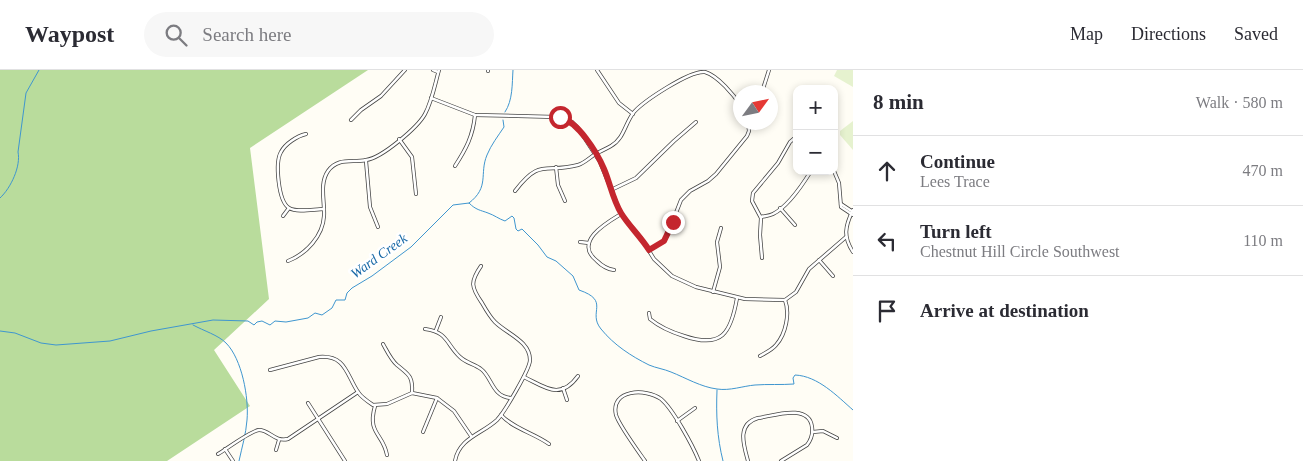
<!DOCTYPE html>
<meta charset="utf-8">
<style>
:root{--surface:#fff;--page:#f7f7f7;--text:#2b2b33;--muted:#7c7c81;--line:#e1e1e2}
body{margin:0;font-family:Georgia,serif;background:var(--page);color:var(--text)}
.controls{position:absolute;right:15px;top:15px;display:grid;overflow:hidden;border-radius:10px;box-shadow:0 2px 8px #0003}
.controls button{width:45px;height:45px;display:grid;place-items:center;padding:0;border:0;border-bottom:1px solid var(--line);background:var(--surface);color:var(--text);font:25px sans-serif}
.compass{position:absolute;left:733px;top:15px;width:45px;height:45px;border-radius:50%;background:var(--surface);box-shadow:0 2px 8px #0003;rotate:57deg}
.stop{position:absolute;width:15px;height:15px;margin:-11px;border:4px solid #c4262e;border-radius:50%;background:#fff}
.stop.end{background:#c4262e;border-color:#fff;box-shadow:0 1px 5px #0008}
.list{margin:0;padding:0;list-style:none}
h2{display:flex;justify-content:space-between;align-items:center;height:65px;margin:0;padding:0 20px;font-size:21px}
h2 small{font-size:16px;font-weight:400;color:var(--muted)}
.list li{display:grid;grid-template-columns:32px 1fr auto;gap:15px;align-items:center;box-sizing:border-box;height:70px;padding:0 20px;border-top:1px solid var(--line)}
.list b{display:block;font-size:19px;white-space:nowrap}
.list p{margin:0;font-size:16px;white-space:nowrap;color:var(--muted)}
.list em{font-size:16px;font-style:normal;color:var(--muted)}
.icon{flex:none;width:28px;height:28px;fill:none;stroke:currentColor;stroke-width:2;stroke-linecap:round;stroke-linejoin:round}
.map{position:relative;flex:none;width:853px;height:391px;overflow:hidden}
header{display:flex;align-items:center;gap:30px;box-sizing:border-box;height:70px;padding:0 25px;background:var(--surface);border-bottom:1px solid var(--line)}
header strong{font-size:24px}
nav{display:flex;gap:28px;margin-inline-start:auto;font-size:18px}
.search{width:350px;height:45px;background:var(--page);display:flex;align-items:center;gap:12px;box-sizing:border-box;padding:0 18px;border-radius:28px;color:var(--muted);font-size:19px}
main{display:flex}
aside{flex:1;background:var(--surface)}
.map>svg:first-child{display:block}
</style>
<header>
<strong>Waypost</strong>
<div class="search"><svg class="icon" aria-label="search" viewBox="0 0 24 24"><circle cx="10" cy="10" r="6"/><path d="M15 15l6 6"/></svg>Search here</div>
<nav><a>Map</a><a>Directions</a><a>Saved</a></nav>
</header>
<main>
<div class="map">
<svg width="853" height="391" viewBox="0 0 853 391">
<rect width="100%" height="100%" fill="#fffdf5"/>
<!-- forest -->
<path fill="#b9dc9c" d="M0,0H368L250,78L269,229L214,280L250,336L167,391H0Z"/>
<!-- pitch -->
<g fill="#e6f2cf">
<path d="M837,0H853V17L834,6Z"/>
<path d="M853,51V80L840,65V61Z"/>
</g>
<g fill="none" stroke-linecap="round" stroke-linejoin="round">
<!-- stream -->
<g stroke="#3f96cf" stroke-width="1">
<path d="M505,42C513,30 512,14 513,0"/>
<path d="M0,128C11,118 21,96 18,82L26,23L39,0"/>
<path d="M469,133C490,117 479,104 487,85C491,75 498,66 504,57L503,50"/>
<path d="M193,255C204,261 218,265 226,273C242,289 249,328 247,350C246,364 242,377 239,391"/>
<path d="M0,261L15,263L41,273L56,275L110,271L151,261L213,250L248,251L254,255L257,252L262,251L270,255L275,251L286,252L308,248L315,243L322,245L332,238L336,230H345L347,223L352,218L372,206L411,177L453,135L469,133C476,140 480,140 488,143C494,145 499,149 505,151L512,146L514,148L516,159L518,161L522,159L538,175L547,187L556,191L573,206L579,220C611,231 587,242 601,259C614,275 631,286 649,295C656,298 664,299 671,302C686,308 701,317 717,319C730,321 743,316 755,315C768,314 781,315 794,314L793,308L795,305C818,306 837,326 853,340"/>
<path d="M717,320C716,345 717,367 723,391"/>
</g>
<defs>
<g id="street">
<path d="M433,0L438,2"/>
<path d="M597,0L619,33L633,44"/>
<path d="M488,1V0"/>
<path d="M762,22L769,0"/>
<path d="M431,28L475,45L556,47L572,52L578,58L600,92L621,144L641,168L654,189L672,206L696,217L745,229L785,230L796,222L809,199L846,167"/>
<path d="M351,50L361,40L381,26L405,0"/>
<path d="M306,64C297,66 285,74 281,82C275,92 278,131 289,138C298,143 314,139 324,139"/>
<path d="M399,69L412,87L416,124"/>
<path d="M366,91L370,137L378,157"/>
<path d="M455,96C466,79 473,66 475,45"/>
<path d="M556,97L558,115L565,131"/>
<path d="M834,101L839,113L841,137L853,145"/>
<path d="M611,120L636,108L674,71L696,52"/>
<path d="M515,121C541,87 545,104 578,95C585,93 590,87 597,83C601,81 606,79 611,76C624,69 625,53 634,42C644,31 690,0 705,2C718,6 734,25 741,36"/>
<path d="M841,134L853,142"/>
<path d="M780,138L795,155"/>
<path d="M853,140C845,156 843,167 853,182"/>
<path d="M283,146L289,138"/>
<path d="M761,147C765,146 769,146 773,144C787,137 803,114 811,101"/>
<path d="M580,172L589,173"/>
<path d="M649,180L664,171L667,166L681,130L690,121L708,111L716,104L747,66L749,61L748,52"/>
<path d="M762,188L760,165L761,148L752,131L753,123L778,93L790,72L797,66"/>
<path d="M819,190L833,206"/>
<path d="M288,191C306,184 323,166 324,146C325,132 319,114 328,101C338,87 352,93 366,90C382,88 418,57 425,44C432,31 435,14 439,0"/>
<path d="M614,200C607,199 602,196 597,191C573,172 606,153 621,144"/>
<path d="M713,222L720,197L717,172L721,158"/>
<path d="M649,243L650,249C661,258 671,262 684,266C722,279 731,263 737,228"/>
<path d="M425,259C448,262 446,274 460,287C466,293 475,294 481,299C492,307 492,327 511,328"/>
<path d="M436,260L441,247"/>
<path d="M383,274C387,281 391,290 397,295C409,305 413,306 412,323"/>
<path d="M760,286C765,283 772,280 776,275C786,264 790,243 785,230"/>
<path d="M270,300L319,287C346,285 346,304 358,322C361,327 367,331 373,335L387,334L412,323L437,328L454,341L471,366"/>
<path d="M524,307C545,317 560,331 578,306"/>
<path d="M563,318L567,330"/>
<path d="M308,333L345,391"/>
<path d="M375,336C367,364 383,363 387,385"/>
<path d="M501,345C514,359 534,363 549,374"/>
<path d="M677,351L695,338"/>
<path d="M423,362L437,328"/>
<path d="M813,362L823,361L837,368"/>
<path d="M225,379L233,391"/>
<path d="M276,380L279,370"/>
<path d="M218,384C225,380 252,360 259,360C270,360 274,372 288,369L358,322"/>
<path d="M455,391C459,368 482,364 497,350C504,343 530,299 530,290C530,271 507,264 495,252C490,247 486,240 482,233C471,217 470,212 481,196"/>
<path d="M645,391C638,381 619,355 616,345C610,319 646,318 661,329C673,339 693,376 699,391"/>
<path d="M748,391C744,376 736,354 758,348C773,346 809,333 812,357C813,364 811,370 807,375L781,391"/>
</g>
</defs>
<!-- street casing -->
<use href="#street" stroke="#444" stroke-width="4"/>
<!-- street -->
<use href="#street" stroke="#fff" stroke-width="2.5"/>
</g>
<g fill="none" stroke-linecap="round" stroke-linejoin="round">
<!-- route -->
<path stroke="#c4262e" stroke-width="6" d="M560,47C578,52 597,82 604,99C610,113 613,130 621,143C629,156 641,167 649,180L664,171L673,152"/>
</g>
<g text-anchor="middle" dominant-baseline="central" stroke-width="5" stroke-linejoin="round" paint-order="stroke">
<!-- water labels -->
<g font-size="14" font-style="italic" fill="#1768a6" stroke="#fff">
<text transform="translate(379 186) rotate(-36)">Ward Creek</text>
</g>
</g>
</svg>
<div class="controls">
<button>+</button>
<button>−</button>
</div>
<svg class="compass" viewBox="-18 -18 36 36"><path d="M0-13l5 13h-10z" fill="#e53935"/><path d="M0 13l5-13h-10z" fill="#7c7c81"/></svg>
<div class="stop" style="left:560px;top:47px"></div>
<div class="stop end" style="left:673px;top:152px"></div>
</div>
<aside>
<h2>8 min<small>Walk · 580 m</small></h2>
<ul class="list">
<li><svg class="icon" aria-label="ahead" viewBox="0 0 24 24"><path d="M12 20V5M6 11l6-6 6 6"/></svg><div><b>Continue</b><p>Lees Trace</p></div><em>470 m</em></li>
<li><svg class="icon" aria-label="left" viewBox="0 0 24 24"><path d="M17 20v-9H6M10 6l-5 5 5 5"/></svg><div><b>Turn left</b><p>Chestnut Hill Circle Southwest</p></div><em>110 m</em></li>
<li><svg class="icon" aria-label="arrive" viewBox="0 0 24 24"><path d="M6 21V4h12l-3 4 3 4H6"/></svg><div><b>Arrive at destination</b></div></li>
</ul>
</aside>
</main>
